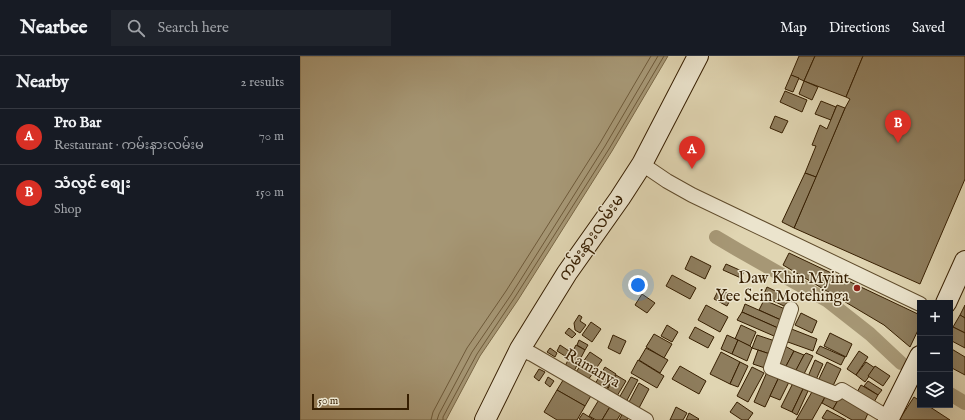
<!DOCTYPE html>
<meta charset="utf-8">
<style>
:root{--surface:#171b24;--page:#20242c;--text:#f1f3f6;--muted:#9ea1a6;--line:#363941;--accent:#d93025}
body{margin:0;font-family:"IM FELL English","Noto Sans Myanmar",serif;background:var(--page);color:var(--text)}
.controls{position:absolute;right:12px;bottom:12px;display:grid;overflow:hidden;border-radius:0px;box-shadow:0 4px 16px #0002}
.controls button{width:36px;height:36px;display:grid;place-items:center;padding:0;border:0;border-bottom:1px solid var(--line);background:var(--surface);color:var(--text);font:20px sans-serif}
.scale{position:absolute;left:12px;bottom:10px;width:97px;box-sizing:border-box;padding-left:4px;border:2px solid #361e00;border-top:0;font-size:11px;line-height:14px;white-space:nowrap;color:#361e00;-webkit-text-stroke:3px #ebe4cd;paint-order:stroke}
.you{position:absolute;left:338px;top:229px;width:14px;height:14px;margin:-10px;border:3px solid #fff;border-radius:50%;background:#1a73e8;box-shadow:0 0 0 6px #1a73e833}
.badge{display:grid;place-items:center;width:26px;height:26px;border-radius:50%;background:var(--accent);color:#fff;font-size:13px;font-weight:700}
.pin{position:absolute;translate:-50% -33px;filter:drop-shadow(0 1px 2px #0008)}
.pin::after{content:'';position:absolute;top:21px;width:14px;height:12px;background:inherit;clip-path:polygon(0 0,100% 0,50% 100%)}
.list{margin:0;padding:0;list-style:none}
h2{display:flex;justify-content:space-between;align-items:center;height:52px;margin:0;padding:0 16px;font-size:17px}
h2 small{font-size:13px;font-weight:400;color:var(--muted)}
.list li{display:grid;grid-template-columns:26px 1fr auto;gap:12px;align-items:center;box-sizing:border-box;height:56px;padding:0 16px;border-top:1px solid var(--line)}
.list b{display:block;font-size:15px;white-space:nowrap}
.list p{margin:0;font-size:13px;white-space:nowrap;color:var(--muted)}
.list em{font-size:13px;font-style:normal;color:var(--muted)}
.icon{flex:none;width:22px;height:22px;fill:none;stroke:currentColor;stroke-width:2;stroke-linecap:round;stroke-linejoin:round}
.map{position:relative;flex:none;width:665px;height:364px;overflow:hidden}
header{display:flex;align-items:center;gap:24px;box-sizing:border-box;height:56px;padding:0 20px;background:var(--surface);border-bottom:1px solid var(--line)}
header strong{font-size:19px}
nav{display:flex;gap:22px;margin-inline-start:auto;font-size:14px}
.search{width:280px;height:36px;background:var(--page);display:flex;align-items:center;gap:10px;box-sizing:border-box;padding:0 14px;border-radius:0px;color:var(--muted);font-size:15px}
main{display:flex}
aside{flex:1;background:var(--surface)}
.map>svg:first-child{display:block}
</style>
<header>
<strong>Nearbee</strong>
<div class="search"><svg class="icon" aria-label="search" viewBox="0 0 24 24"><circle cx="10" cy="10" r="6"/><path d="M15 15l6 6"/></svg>Search here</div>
<nav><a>Map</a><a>Directions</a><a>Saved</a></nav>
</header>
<main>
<aside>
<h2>Nearby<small>2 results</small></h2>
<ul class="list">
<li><span class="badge">A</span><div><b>Pro Bar</b><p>Restaurant · ကမ်းနားလမ်းမ</p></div><em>70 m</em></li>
<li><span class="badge">B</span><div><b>သံလွင် စျေး</b><p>Shop</p></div><em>150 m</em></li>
</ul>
</aside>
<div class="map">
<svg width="665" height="364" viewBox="0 0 665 364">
<rect width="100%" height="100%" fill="#e0d5b2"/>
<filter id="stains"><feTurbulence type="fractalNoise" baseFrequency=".005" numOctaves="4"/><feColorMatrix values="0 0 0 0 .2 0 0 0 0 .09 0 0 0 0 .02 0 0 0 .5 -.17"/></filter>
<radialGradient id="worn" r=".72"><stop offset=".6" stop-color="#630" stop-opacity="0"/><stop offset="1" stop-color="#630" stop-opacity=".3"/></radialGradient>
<!-- water -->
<path fill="#a69775" stroke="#796746" d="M0,0H368L312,95L218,244L180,300L146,364H0Z"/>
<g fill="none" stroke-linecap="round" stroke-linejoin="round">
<!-- shore -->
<g stroke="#6e5a3a" stroke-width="1">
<path d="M131,364L133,356L167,292L206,235L300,87L351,0"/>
<path d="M137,364L139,358L172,296L211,239L305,90L358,0"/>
<path d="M143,364V361L177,298L215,241L309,93L364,0"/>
</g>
<!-- canal -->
<g stroke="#a69775" stroke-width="14">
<path d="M416,181L438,194L528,245L570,278L601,307"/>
<path d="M650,338L665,347"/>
</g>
</g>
<!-- building -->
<g fill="#8e7d5d" stroke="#361e00">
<path d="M499,0H515L504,25L491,19Z"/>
<path d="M515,0H563L546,41L504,25Z"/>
<path d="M563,0H665V123L620,228L494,172L545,52L550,43L546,41Z"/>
<path d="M491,19L499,22L493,36L485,33Z"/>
<path d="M504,25L518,31L512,44L499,38Z"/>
<path d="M485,35L507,44L502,56L480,46Z"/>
<path d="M521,45L536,51L531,64L515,58Z"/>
<path d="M537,49L545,52L516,121L505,117L516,90L512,89L520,69L527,73Z"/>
<path d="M475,60L488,65L482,77L470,72Z"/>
<path d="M505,117L516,121L494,172L482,166Z"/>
<path d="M489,197L620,259V270L610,291L584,269L483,209Z"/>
<path d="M391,200L411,210L405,223L385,213Z"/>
<path d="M426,208L444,216L441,222L423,214Z"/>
<path d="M372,219L396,232L390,243L366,230Z"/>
<path d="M467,231L490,242L486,251L463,240Z"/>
<path d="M419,233L432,240L427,250L414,243Z"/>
<path d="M342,238L355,247L347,257L335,249Z"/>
<path d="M464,244L485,253L481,264L459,254Z"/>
<path d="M445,248L481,264L478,272L442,256Z"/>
<path d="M406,249L428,261L420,276L398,264Z"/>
<path d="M665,249V262L660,259Z"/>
<path d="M442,256L478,272L474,280L437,264Z"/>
<path d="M501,257L517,265L512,277L495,269Z"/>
<path d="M279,259L282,261L280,265L286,269L280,277L275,274L274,267Z"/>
<path d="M660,259L665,262V277L653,271Z"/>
<path d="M291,266L301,273L292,286L282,279Z"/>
<path d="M367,269L378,276L372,286L361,280Z"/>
<path d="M441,269L456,276L450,290L435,283Z"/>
<path d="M395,271L414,281L408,292L389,282Z"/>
<path d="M653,271L665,277V292L650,284V275Z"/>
<path d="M269,272L276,278L272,282L265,277Z"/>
<path d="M489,272L517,283L513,295L485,285Z"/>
<path d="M530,277L552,288L546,301L524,290Z"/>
<path d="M354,278L372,288L364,302L346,291Z"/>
<path d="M313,279L326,285L320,298L308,292Z"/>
<path d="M427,279L438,284L432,298L421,293Z"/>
<path d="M457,279L475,285L470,298L452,292Z"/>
<path d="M279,284L288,289L285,294L277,289Z"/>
<path d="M438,284L450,290L452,292L447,305L432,298Z"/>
<path d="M260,289L269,295L265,300L257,295Z"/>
<path d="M276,289L285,294L274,315L265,310Z"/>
<path d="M485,290L494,295L485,312L475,310Z"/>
<path d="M520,290L545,301L541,309L516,297Z"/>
<path d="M250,292L257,297L255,301L247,296Z"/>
<path d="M346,292L368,304L360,317L339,304Z"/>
<path d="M650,292L665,301V319L650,311Z"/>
<path d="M458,294L470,298L465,312L453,308Z"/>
<path d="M494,295L504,299L495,317L485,312Z"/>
<path d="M559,295L568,301L556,319L547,313Z"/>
<path d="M290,296L302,304L288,324L276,316Z"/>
<path d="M421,296L440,306L430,328L410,318Z"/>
<path d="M506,297L513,300L504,318L496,314L504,299Z"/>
<path d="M338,304L364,320L357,332L331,317Z"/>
<path d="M515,304L523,308L515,326L507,323Z"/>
<path d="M440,306L448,310L438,331L430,328Z"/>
<path d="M527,306L541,313L532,332L518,325Z"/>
<path d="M566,306L575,312L565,326L556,319Z"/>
<path d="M380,310L406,325L399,338L372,323Z"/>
<path d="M575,310L590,320L583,330L568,320Z"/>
<path d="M305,311L316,318L306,334L295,328Z"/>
<path d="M452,311L464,317L448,346L437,340Z"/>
<path d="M239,313L245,316L239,325L234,321Z"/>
<path d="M467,316L479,321L465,351L454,346Z"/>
<path d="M316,319L326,325L317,340L307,334Z"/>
<path d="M248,321L254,325L250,331L245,327Z"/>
<path d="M265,321L292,338L285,350L257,334Z"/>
<path d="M331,321L338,324L326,346L319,342Z"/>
<path d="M479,321L489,326L480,344L470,340Z"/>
<path d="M568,325L582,334L578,339L564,330Z"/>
<path d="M339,327L349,333L339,352L329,346Z"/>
<path d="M493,327L503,333L492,356L481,351Z"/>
<path d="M561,329L578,339L573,348L556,338Z"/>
<path d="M503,333L508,335L497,359L492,356Z"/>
<path d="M257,334L285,350L277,364H257L244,356Z"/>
<path d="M513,334L525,341L512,364H496Z"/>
<path d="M527,337L538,344L533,353L522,347Z"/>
<path d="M541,339L569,355L565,364H552L533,353Z"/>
<path d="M614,341L620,345V349H627L650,364H599Z"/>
<path d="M300,342L311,349L302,364H296L289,360Z"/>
<path d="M437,346L453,357L448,364H442L430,356Z"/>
<path d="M311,349L322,356L317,364H302Z"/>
<path d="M376,351L387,357L383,364H370Z"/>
<path d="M527,354L546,364H526L522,362Z"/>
<path d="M283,357L294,364H281L279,363Z"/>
<path d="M323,357L329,360L327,364H319Z"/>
<path d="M389,357L399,363L398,364H386Z"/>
</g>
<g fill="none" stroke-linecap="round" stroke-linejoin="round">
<defs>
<g id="minor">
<path d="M342,108L367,125L392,139L620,248"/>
<path d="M491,253L471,312L536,338L542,334L589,362"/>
<path d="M220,293L232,298L346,364"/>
</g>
<g id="secondary">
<path d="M646,247L665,205"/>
<path d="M185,364L220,293L267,217L320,142L342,108L398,0"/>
<path d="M588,364L620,300"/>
</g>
</defs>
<!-- minor casing -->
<use href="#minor" stroke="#604c2c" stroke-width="16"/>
<!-- secondary casing -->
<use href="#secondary" stroke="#361e00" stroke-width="22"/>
<!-- minor -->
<use href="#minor" stroke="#ebe4cd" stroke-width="14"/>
<!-- secondary -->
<use href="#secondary" stroke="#ebe4cd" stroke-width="20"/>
</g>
<!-- markers -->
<circle fill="#8f2418" stroke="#ebe4cd" stroke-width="1.5" cx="557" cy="232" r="4"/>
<g text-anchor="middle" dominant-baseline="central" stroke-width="3" stroke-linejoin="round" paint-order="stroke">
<!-- street labels -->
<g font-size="16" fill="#361e00" stroke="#ebe4cd">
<text transform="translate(292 182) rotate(-55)">ကမ်းနားလမ်းမ</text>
<text transform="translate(292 313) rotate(30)">Ramanya</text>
</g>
<!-- poi labels -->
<g font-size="16" fill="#361e00" stroke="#ebe4cd" text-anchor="end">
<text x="549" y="223">Daw Khin Myint<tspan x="549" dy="18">Yee Sein Motehinga</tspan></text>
</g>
</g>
<rect width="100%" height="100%" filter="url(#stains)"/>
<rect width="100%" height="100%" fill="url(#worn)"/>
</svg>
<div class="controls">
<button>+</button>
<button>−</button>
<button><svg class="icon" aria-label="layers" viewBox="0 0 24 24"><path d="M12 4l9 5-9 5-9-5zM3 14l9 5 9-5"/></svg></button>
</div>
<div class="scale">50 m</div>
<div class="you"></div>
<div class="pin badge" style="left:392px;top:113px">A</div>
<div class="pin badge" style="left:598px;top:87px">B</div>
</div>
</main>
